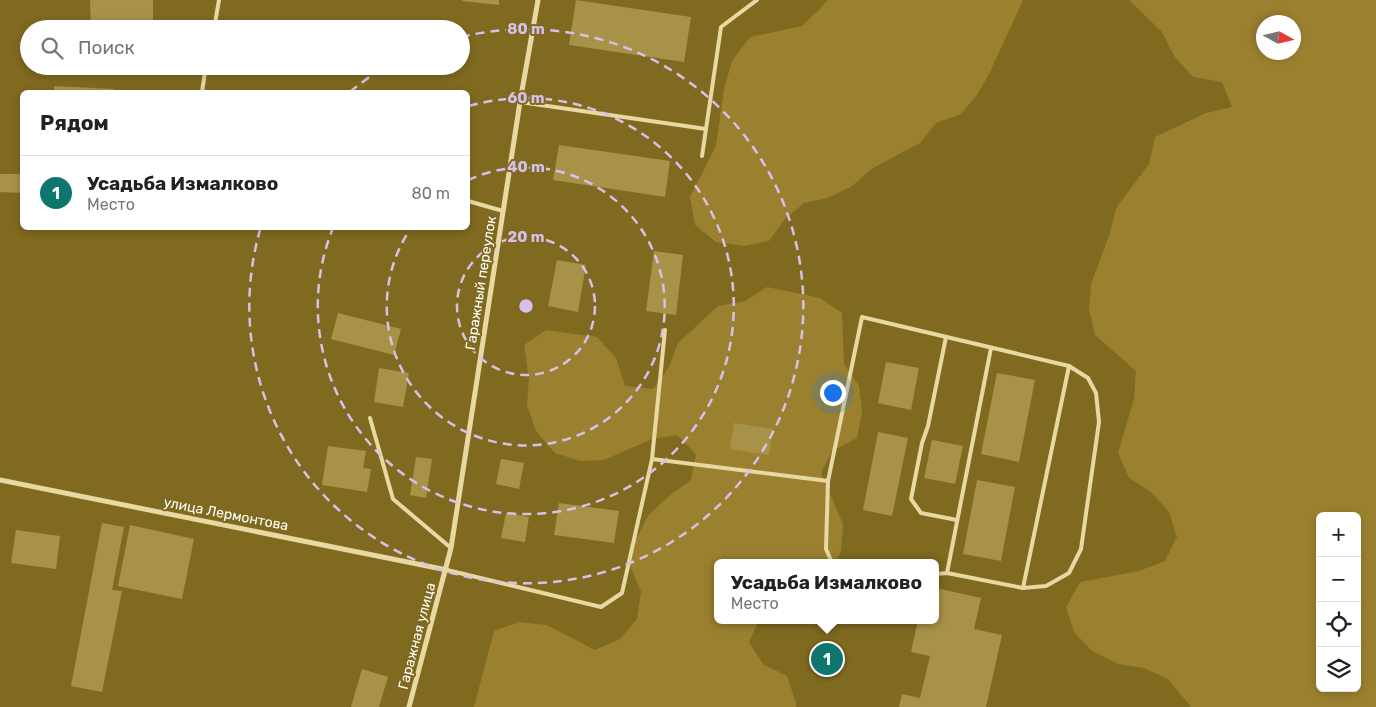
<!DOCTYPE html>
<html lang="ru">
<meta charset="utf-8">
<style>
:root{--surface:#fff;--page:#f2f2f2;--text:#222;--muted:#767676;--line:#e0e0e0;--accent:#0f766e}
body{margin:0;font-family:Rubik,sans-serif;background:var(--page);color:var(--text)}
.controls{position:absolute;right:15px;bottom:15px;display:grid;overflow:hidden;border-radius:8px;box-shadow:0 2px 8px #0003}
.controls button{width:45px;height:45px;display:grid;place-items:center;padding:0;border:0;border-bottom:1px solid var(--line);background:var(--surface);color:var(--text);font:25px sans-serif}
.compass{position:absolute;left:1256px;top:15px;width:45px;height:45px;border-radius:50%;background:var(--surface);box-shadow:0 2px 8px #0003;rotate:98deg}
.you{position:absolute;left:832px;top:392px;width:18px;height:18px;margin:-12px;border:4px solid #fff;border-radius:50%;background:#1a73e8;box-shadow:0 0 0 8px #1a73e833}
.badge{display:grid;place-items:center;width:32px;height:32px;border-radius:50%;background:var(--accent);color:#fff;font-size:16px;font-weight:700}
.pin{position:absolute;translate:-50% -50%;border:2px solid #fff;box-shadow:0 1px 5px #0006}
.popup{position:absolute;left:714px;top:559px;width:225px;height:65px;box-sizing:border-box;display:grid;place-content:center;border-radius:8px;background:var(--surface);filter:drop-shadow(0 1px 4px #0005);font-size:16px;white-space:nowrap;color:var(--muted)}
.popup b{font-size:19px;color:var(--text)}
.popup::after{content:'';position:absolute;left:50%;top:100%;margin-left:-10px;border:10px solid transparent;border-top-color:var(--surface)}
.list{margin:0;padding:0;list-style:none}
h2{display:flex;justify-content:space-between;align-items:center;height:65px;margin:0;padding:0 20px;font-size:21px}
h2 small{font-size:16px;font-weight:400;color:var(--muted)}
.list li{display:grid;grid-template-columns:32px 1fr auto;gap:15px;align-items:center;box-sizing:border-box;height:75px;padding:0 20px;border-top:1px solid var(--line)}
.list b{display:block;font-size:19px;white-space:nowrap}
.list p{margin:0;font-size:16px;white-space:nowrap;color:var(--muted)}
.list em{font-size:16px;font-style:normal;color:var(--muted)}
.icon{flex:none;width:28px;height:28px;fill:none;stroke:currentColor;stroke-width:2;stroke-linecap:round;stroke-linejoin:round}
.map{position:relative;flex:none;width:1376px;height:707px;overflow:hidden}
.search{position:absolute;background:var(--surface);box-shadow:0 2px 8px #0003;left:20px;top:20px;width:450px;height:55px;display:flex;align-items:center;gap:12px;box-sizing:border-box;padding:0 18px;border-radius:28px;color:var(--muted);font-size:19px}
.panel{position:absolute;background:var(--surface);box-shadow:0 2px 8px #0003;left:20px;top:90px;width:450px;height:140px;border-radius:8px}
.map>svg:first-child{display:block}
</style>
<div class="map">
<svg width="1376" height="707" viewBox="0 0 1376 707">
<rect width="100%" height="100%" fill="#7f6a1f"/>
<!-- green -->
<g fill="#9b812f" fill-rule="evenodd">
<path d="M827,0H1023L990,72L977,95L961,114L936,123L920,143L873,168L852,186L828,198L804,203L784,220L769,241L744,246L716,242L695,225L690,197L716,146L724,89L732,61L750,37L802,26L822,7Z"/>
<path d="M1129,0H1376V707H1191L1168,679L1144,668L1118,664L1092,651L1074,632L1066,607L1080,582L1139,571L1165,561L1177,537L1169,512L1151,492L1129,478L1118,453L1134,399L1136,371L1095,335L1089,309L1091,284L1110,233L1116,208L1149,164L1155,137L1206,113L1232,107L1222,82L1193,77L1175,57L1161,31ZM1264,22H1294V52H1264ZM1320,516H1357V688H1320Z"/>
<path d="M767,287L820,298L842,313L844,364L859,386L862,412L857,438L832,451L821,473L843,524L841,551L836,563H718V620H759L749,642L763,664L787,676L796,703V707H474L494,631L519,622L547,625L595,650L620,639L637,619L641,591L630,566L635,541L648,516L669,496L691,480L696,454L677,435L652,439L604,460L580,461L555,453L536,431L527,405L529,378L524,345L546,330L597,337L616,358L625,386L653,389L669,367L678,343L718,306L745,301Z"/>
</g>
<!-- building -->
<g fill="#a89247">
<path d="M90,0H153V27L91,29Z"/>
<path d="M462,0H499V5L462,1Z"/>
<path d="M576,0L691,17L684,62L569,45Z"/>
<path d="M54,86L114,89V92H54Z"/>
<path d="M559,145L670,161L665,197L553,180Z"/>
<path d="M0,174H22V193L0,192Z"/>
<path d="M654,251L683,255L676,315L646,311Z"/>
<path d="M557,260L586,265L578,312L548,306Z"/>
<path d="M338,313L401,329L394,355L331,339Z"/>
<path d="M886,362L919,368L911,410L878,403Z"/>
<path d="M379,368L409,373L403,407L374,402Z"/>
<path d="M997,373L1035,380L1019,462L981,454Z"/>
<path d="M734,423L773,429L769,455L730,449Z"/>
<path d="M878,432L908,438L892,516L863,510Z"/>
<path d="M932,440L963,446L955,484L924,478Z"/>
<path d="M328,446L366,451L363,468L371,469L367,492L322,485Z"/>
<path d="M416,457L432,459L426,498L410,495Z"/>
<path d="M501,459L524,463L519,489L496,484Z"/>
<path d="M977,480L1015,487L1001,561L963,554Z"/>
<path d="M559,503L619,511L614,543L554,535Z"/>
<path d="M506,513L529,517L525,542L501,538Z"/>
<path d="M102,523L124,527L112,590L122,591L102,692L71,686Z"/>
<path d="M130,525L194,539L182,599L118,586Z"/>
<path d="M16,530L60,536L56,569L11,563Z"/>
<path d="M936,588L981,598L974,629L1002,635L986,707H899L902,694L920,698L930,656L911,652L918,620H936Z"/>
<path d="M362,669L388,677L379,707H351Z"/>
</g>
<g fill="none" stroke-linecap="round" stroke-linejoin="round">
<!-- service -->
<g stroke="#e8d8a3" stroke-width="4">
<path d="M214,29L219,0"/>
<path d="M202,92L206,66"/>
<path d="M520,102L706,129L721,27L757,0"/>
<path d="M702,156L706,129"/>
<path d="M468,201L503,211"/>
<path d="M946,337L928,426L922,443L911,499L921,513L957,520"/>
<path d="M370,418L393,499L451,548"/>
<path d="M652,459L828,481L862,317L1069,366L1088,378L1096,393L1099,422L1081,549L1069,573L1046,586L1023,588L947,573L936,574"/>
<path d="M828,481L826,549L832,563"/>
<path d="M447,570L601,607L622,593L652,459L665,330"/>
<path d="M947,573L991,348"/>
<path d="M1023,588L1069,366"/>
</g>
<!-- minor -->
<g stroke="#e8d8a3" stroke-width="5">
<path d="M0,480L447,570"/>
<path d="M409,707L451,548L520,102L538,0"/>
</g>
</g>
<!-- distance rings -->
<g fill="none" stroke="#d7c0ec" stroke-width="2.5" stroke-dasharray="9 6">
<circle cx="526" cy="306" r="69"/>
<path d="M468 180A139 139 0 1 1 411 228"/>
<path d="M469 106A208 208 0 1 1 333 228"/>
<path d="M350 92A277 277 0 0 1 385 67M461 37A277 277 0 1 1 260 230"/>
</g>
<g text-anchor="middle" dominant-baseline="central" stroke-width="4" stroke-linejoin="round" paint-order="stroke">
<!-- street labels -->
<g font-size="14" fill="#fff" stroke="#7f6a1f">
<text transform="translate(481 283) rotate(-81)">Гаражный переулок</text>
<text transform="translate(226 514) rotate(11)">улица Лермонтова</text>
<text transform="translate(417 636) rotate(-75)">Гаражная улица</text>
</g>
</g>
<circle cx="526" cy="306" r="8" fill="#d7c0ec" stroke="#7f6a1f" stroke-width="2.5"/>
<g font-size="15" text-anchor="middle" font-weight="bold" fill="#d7c0ec" stroke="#7f6a1f" stroke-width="4" stroke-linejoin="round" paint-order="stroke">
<text x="526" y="34">80 m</text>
<text x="526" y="103">60 m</text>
<text x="526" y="172">40 m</text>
<text x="526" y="242">20 m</text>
</g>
</svg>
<div class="controls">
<button>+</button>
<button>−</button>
<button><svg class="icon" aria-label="locate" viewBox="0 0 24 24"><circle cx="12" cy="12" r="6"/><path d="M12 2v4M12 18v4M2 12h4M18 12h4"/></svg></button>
<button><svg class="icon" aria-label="layers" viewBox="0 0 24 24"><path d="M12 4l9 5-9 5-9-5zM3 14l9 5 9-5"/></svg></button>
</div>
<svg class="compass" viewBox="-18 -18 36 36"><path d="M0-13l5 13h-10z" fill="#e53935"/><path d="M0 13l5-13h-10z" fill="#767676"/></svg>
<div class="you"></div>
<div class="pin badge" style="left:827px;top:659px">1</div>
<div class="popup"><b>Усадьба Измалково</b>Место</div>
<div class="search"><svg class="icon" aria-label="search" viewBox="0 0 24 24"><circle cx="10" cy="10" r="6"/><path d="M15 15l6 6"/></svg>Поиск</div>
<section class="panel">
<h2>Рядом<small></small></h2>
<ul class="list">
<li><span class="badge">1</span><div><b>Усадьба Измалково</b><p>Место</p></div><em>80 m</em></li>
</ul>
</section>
</div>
